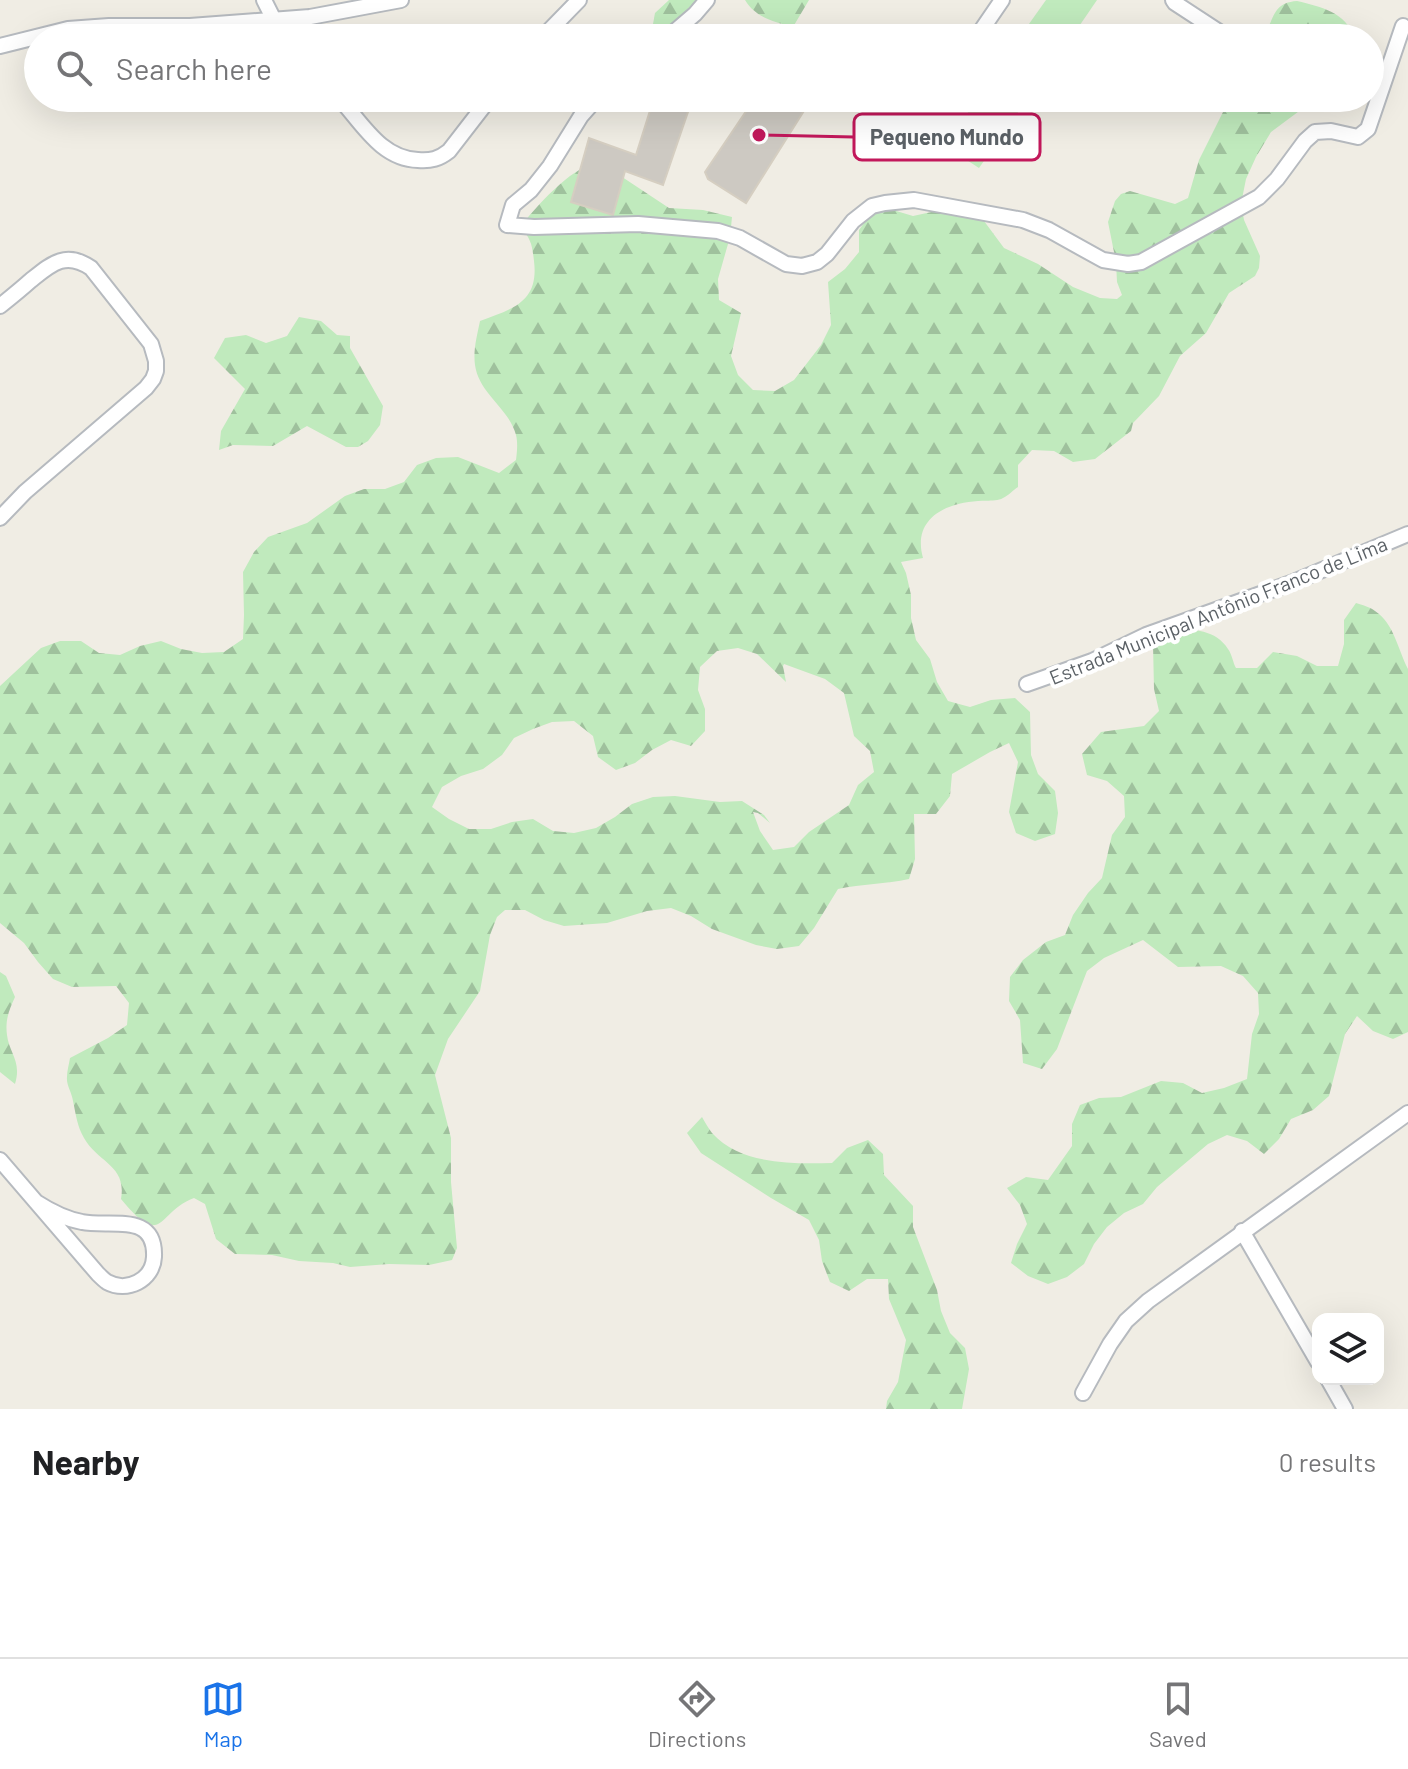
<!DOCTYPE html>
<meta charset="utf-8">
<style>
:root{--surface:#fff;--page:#f2f2f2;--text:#202124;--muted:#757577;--line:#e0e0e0;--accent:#1a73e8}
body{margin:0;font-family:Barlow,sans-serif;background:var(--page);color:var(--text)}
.controls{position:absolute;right:24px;bottom:24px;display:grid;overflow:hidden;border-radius:16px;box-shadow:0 8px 32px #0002}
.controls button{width:72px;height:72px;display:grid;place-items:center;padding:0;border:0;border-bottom:2px solid var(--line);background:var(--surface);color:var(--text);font:40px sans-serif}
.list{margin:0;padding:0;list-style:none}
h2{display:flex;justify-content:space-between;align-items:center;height:104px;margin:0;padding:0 32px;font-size:34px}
h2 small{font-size:26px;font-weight:400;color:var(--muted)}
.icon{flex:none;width:44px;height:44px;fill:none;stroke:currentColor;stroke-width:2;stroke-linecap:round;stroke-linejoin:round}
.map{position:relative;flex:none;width:1408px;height:1409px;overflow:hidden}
.search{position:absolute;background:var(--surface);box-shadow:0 8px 32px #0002;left:24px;right:24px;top:24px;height:88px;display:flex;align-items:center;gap:20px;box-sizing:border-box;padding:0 28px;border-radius:44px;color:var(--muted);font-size:30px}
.sheet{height:248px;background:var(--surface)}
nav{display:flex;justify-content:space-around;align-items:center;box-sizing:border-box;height:112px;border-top:2px solid var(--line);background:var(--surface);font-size:22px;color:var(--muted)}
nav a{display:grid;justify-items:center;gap:4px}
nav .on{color:var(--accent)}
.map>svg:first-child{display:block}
</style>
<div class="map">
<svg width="1408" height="1409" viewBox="0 0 1408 1409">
<defs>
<pattern id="forest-firs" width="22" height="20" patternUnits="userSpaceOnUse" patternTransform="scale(2)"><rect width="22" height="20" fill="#c0eabd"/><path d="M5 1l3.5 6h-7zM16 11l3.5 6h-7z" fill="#9fc19d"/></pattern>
</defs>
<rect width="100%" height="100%" fill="#f0ede4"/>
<!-- forest -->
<g fill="url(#forest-firs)" fill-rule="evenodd">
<path d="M669,0H704L668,38L651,35L655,13Z"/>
<path d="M745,0H809L793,27C773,21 756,18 745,0Z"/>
<path d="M1297,1C1322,7 1345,12 1355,38H1261C1276,21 1270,3 1297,1Z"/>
<path d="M1230,98H1313L1306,106L1271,132L1256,157L1246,179L1241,204L1244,220L1260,256L1259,268L1255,276L1229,293L1206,333L1180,356L1159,396L1133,423L1131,431L1095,459L1073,462L1054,451L1032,450L1018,465V487C1013,490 1008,496 1003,498C996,502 986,500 978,501C945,503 912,519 923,558L901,562L906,573L911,595V618L916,640L930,659L937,682L948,701L970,707L991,700L1015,698L1030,712L1031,755L1038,774L1055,791L1058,813L1055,834L1035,841L1016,833L1009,812L1018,762L1009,743L990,752L952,774L950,796L936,814H914L915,859L909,879C886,884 862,884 838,889L814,928L799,946L777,949L756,945L712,929L691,916L671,908L647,911L607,923L564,926L544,920L525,910H505L497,917L490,935L480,991L448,1039L435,1075L451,1138V1182L457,1248L452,1260L429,1265L389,1264L350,1267L333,1263L299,1261L272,1255L235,1254L216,1239L205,1204L194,1198C156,1212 164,1251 121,1199C127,1165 98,1163 84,1138C77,1126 76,1115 73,1101C72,1093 66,1085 67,1077C67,1071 69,1064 70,1058L108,1038L127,1025L129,1003L116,986L72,987L53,979L38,962L24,943L0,923V686L41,648L60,641H81L99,653L120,655L140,646L161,641L181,649L202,653L224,652L243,639L244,615L243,572L254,552L268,537L307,523L345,496L364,489H385L404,482L417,465L436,458L458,457L499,473L516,460C517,452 518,443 516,435C509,408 479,394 475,365C473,350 477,336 480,321C513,309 539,302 534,261C532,243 531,241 521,226C535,208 571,167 595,164C598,164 604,166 607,167L669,208L703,210L732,217L730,237L718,279L719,300L741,313L731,356L738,375L753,390L775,391L794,380L821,345L831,325L828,282L845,269L859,252V230L872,212L893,210L913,216L936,211L943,206L984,221L1004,248L1038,264L1073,287L1100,298L1117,299L1122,295L1117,282L1116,262L1108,222L1115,201L1121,194L1130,191L1175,204L1188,198L1199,160ZM738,648L757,654L786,682L783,666L784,664L825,679L844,693L854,736L870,751L874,772L858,785L849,805L809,832L794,847L773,850L760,831L753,812L758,813L770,823L764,815L742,801L720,802L675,796L653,797L632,804L615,817L596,828L574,833L553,831L533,819L512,822L491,829H469L449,819L432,807L442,787L461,776L483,769L502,755L514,738L533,729L552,722L574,721L593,736L598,757L616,770L635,763L652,750L671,740L691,746L705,731V709L698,690L700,667L717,651Z"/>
<path d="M299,317L321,321L337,335L350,336V348L383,406L380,425L368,441L358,447H346L307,426L273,446L233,445L219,450L221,431L245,389L214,358L225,338L246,335L266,343L287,336Z"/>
<path d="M1356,603C1362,605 1370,607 1375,611C1394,623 1398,650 1408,669V1032L1393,1039L1373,1031L1357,1016L1345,1034L1329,1096L1313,1110L1291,1119L1279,1139L1264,1154L1247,1141L1227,1135L1208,1144L1157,1187L1143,1204L1124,1213L1107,1227L1094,1244L1084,1264L1067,1277L1048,1284L1028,1276L1011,1263L1017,1244L1027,1224L1020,1205L1007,1188L1026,1177L1048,1180L1072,1146V1124L1080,1105L1099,1098L1121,1097L1161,1081L1183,1083L1202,1093L1224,1088L1247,1079L1252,1034L1259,1014L1258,993L1243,976L1221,966L1178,967L1143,940L1104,958L1087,971L1057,1049L1042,1069L1023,1063L1020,1020L1009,1001L1010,977L1023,960L1046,942L1065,935L1073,915L1088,893L1102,878L1112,835L1125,817L1124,796L1107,781L1087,775L1082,754L1101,732L1144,726L1159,711L1154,689L1153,644L1167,629C1189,629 1215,628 1228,649C1232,654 1233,663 1236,668H1257L1273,652L1297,656L1317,666H1338L1344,644V620Z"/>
<path d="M0,972L6,976L15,997C9,1010 5,1020 7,1035C9,1053 22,1061 15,1084L0,1072Z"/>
<path d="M702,1117C705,1122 708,1128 712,1133C741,1165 793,1164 832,1163L847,1148L868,1140L883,1154L884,1175L913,1206V1227L937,1290L941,1311L950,1333L965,1348L969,1369L962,1409H886L887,1401L898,1382L906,1340L889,1299L888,1279H867L849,1291L830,1282L822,1261L819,1240L809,1220L771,1198L701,1153L687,1133Z"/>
</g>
<!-- green -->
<g fill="#c0eabd">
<path d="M1046,0H1097L1071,38H1019Z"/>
<path d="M978,98H1028L979,168L945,146Z"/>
</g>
<!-- building -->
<g fill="#cdc9c2" stroke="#d5cec1" stroke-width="2">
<path d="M654,98H677L691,103L663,185L625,171L613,215L571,202L589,138L636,155Z"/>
<path d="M755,98H812L746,203L708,179L705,172Z"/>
</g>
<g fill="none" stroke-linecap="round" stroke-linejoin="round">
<defs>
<g id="minor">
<path d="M264,0L274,20L287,38"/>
<path d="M1173,0L1175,3L1224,35"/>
<path d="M542,38L579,0"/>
<path d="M667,38L695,14L707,0"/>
<path d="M976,38L1002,0"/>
<path d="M0,46L68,29L109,26H190L310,17L401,0"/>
<path d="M339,98C362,123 381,159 418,160C431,161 439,159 449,151L490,98"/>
<path d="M597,98L581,116L550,166L531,190L513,205L507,225L534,227L638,224L718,231L740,238L786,264L802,266L817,262L827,254L853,221L872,206L885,203L914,200L1023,220L1049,230L1103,260L1128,264L1141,262L1259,197L1277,179L1305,141L1315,132L1331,131L1358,137L1368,129L1403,26"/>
<path d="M0,306C10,298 20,290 30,281C50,265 65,250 91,268L151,344L156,361V371L153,379L146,388L25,492L0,518"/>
<path d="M1027,684L1092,661L1146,635L1291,583L1408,534"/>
<path d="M0,1160L98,1274C101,1277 104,1280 107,1282C127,1293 153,1280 154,1257C156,1211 110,1228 82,1222C65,1219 50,1211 36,1202"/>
<path d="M1242,1231L1318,1362"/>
<path d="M1328,1379L1345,1409"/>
<path d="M1083,1393L1110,1344L1126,1321L1148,1301L1408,1113"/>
</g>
</defs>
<!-- minor casing -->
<use href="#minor" stroke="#b6babf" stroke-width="18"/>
<!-- minor -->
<use href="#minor" stroke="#fff" stroke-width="14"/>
</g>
<g text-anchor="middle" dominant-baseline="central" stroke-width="8" stroke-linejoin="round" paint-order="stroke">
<!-- street labels -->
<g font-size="20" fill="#5b6166" stroke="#fff">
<text transform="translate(1218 610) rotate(-22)">Estrada Municipal Antônio Franco de Lima</text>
</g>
</g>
<!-- callouts -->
<path fill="none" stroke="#c2185b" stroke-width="3" d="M759 135L854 137"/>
<circle fill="#c2185b" stroke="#fff" stroke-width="3" cx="759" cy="135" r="8"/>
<rect fill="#fff" stroke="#c2185b" stroke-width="3" x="854" y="114" width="186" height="46" rx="8"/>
<g font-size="22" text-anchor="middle" font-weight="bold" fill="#5b6166">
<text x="947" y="145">Pequeno Mundo</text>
</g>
</svg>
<div class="controls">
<button><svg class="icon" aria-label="layers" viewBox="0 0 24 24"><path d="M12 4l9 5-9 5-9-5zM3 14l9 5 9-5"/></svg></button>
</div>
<div class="search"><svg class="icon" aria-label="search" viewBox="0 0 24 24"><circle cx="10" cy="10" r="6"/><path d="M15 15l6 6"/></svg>Search here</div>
</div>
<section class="sheet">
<h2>Nearby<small>0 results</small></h2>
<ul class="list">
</ul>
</section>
<nav>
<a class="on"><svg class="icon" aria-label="map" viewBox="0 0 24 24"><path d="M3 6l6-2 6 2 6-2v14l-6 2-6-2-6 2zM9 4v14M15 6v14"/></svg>Map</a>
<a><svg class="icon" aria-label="directions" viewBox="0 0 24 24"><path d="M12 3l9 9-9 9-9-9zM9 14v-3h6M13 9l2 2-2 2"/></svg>Directions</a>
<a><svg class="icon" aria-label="saved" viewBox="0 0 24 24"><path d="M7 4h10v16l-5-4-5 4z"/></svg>Saved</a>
</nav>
